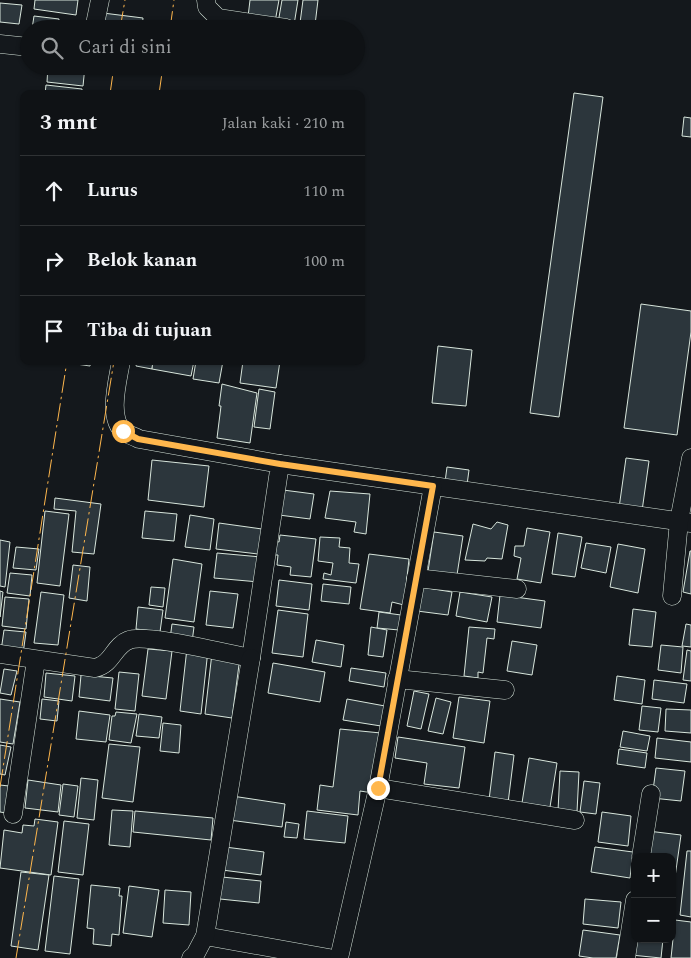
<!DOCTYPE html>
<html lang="id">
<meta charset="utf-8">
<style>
:root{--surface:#0f1215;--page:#1d2022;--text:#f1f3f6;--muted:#9b9ea0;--line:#2f3234}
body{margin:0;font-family:Spectral,serif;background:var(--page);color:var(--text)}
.controls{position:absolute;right:15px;bottom:15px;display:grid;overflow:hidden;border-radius:10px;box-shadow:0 1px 4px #0004}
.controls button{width:45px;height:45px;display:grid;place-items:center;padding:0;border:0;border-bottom:1px solid var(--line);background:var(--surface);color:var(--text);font:25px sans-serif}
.stop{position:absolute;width:15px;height:15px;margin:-11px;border:4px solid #ffb74d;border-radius:50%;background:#fff}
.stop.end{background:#ffb74d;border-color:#fff;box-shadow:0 1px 5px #0008}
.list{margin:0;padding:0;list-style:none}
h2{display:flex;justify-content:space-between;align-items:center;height:65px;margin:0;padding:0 20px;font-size:21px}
h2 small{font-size:16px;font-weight:400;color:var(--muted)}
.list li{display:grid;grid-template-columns:32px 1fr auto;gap:15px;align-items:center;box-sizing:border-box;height:70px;padding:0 20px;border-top:1px solid var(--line)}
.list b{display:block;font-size:19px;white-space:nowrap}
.list em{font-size:16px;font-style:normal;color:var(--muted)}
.icon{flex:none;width:28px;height:28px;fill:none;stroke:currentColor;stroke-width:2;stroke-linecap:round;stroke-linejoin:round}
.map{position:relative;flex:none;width:691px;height:958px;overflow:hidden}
.search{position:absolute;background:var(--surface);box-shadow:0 1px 4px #0004;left:20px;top:20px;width:345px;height:55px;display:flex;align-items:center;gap:12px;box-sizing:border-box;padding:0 18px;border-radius:28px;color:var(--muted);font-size:19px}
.panel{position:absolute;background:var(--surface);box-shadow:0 1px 4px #0004;left:20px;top:90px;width:345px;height:275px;border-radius:10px}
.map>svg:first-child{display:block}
</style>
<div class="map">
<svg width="691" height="958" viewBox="0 0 691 958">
<rect width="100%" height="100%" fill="#14181c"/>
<!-- building -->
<g fill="#2c363c" stroke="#d8e6dc">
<path d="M35,0H78L76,15L34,9Z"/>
<path d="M250,0H279L275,22L248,17Z"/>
<path d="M282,0H298L294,25L278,23Z"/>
<path d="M303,0H318L315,25L300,23Z"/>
<path d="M0,3L22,5L19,24L0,22Z"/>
<path d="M103,13L143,18L142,29H101Z"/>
<path d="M34,16L59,19L58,29H32Z"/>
<path d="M48,66H85L83,86L47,82Z"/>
<path d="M46,85L82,89V94H45Z"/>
<path d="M574,93L603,97L559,417L530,413Z"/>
<path d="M684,117L691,118V137L682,136Z"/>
<path d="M641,304L691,311V332L677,435L624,428Z"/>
<path d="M438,346L472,350L466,406L432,403Z"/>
<path d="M55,361H91L90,366Z"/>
<path d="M137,361H153L152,369L136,366Z"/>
<path d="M153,361H194L191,376L152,369Z"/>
<path d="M196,361H223L219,383L193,379Z"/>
<path d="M243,361H280L276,388L240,383Z"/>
<path d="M222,384L257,393L250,443L217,438L221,406H219Z"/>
<path d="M259,389L275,392L270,429L254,427Z"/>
<path d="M626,458L649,461L642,511L619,508Z"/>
<path d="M152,460L209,466L204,507L148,500Z"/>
<path d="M447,467L469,470L467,485L445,482Z"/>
<path d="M283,490L314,494L310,519L279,515Z"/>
<path d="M330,491L370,494L366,534L354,532L356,522L325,518Z"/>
<path d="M55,498L101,504L94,554L72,552L76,511L54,509Z"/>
<path d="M45,511L69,514L60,586L37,583Z"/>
<path d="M145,511L177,514L174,541L142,538Z"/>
<path d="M190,515L214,519L210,550L185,547Z"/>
<path d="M497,522L508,525L502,559L487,558L485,561L465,560L473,524L491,529Z"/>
<path d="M219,523L262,529L258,554L216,549Z"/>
<path d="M527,528L550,532L541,583L517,579L521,558L514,556L515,546H524Z"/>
<path d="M434,532L463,536L457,575L428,571Z"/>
<path d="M558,533L582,537L575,577L552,574Z"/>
<path d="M280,535L316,539L311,577L290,575L291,567L277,565L278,555H273L274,541L279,542Z"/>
<path d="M320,537L340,538L339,547L350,548L349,563L359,564L356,583L323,579L324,573L331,575L333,563L318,561Z"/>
<path d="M0,540L10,542L5,587L0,586Z"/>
<path d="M586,543L611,547L606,573L581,568Z"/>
<path d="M618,544L645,549L638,593L610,587Z"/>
<path d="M16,547L39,549L36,570L13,568Z"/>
<path d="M690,551H691V594L683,592Z"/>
<path d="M217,553L261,557L259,582L214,578Z"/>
<path d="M369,554L409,559L404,605L392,602L390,613L360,609Z"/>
<path d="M173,559L202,564L194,622L165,618Z"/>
<path d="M73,565L90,567L87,601L69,598Z"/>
<path d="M10,573L32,575L30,596L7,593Z"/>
<path d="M279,580L312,584L309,610L276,606Z"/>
<path d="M323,584L351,587L349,604L321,601Z"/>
<path d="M151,587L165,588L163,607L149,605Z"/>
<path d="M421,587L452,592L448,615L417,611Z"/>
<path d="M0,591L3,592L0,617Z"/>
<path d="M210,591L238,594L233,628L206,625Z"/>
<path d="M41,592L64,595L58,645L34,643Z"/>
<path d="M460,592L492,597L487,622L456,616Z"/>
<path d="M500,595L545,601L541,628L497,622Z"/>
<path d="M5,597L29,599L26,629L2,626Z"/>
<path d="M138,607L163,610L160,632L136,629Z"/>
<path d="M633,609L656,612L652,647L629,645Z"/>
<path d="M278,610L308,614L303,657L272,653Z"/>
<path d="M379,612L401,615L399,630L377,628Z"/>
<path d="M172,624L194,627L192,642L170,639Z"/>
<path d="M686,624L691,625V647L682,646Z"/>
<path d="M371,627L387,630L383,657L368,655Z"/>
<path d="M469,627L495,629L494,639L487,638L483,673L478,672V678L464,676Z"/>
<path d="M4,630L26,632L23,654L1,651Z"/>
<path d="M316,640L344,645L341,667L312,662Z"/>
<path d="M512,641L537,645L532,675L507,671Z"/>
<path d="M661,645L683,647L681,673L658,670Z"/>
<path d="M187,648L208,650L201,714L180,711Z"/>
<path d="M148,649L172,651L166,699L142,696Z"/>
<path d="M687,650L691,651V681L683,680Z"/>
<path d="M212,653L240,657L232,718L205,714Z"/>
<path d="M273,663L325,672L320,702L268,693Z"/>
<path d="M351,668L386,673L384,687L349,681Z"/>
<path d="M4,669L17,671L11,695L0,693Z"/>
<path d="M119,672L139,674L135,711L115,709Z"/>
<path d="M46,673L75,676L72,701L44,697Z"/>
<path d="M81,675L113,678L110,701L79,697Z"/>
<path d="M617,676L645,680L642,704L614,700Z"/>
<path d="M654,680L687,684L684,703L652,699Z"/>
<path d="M414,691L429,694L421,729L407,726Z"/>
<path d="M459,697L490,701L484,743L453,738Z"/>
<path d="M436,698L451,702L443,734L428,731Z"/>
<path d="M0,699L20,702L13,744L0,742Z"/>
<path d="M42,699L59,701L57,721L40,719Z"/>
<path d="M347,699L385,706L381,726L343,720Z"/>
<path d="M642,706L661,708L658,732L639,730Z"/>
<path d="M666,709L691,710V733L665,731Z"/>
<path d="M79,711L110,715L106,742L76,739Z"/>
<path d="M116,712L137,714L131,743L109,740L112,716H115Z"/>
<path d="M139,714L162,717L159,738L136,736Z"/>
<path d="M163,723L181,725L179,753L160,751Z"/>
<path d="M340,729L381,733L373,793L360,791L358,815L317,810L320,785L333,787Z"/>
<path d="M623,731L650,736L647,751L620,747Z"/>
<path d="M398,737L465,747L459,788L424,784L427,763L395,758Z"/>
<path d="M657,738L691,742V762L655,758Z"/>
<path d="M109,744L140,747L133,802L102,798Z"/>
<path d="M0,745L11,747L5,775L0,774Z"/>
<path d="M619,749L647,753L645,768L617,764Z"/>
<path d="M495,752L514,755L508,803L489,800Z"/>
<path d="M529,758L557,763L550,807L522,803Z"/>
<path d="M656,768L685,771L681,801L652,798Z"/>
<path d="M560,771L579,772L577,812L558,811Z"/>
<path d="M81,778L98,780L94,820L77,818Z"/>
<path d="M28,780L61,785L58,812L25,808Z"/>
<path d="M584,781L600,783L596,814L580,812Z"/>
<path d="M63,784L78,786L74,817L59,815Z"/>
<path d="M0,785L9,786L6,813L0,812Z"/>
<path d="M232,796L285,804L282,827L229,820Z"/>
<path d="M112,810L133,811L130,847L109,845Z"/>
<path d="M135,811L213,818L211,840L133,832Z"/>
<path d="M307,811L348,816L345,843L304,839Z"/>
<path d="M602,812L631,816L628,846L598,842Z"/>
<path d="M35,819L58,822L51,875L0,868L4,830L22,833L23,825L34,826Z"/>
<path d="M64,821L89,824L83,875L58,872Z"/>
<path d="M286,822L299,824L297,838L284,837Z"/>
<path d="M648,831L681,835L675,877H672V857H645Z"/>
<path d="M225,847L264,852L261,875L222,870Z"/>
<path d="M595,847L633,852L630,878L591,872Z"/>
<path d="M687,851H691V917L680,915Z"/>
<path d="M21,872L49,875L38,950L11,946Z"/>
<path d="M54,876L79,879L70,954L45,951Z"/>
<path d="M222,877L261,881L259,903L220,899Z"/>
<path d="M91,885L120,888L119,896H122L119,935L112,934L111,946L93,944L94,929L87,928Z"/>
<path d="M129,886L159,890L152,937L123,933Z"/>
<path d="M165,890L191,892L189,925L163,923Z"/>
<path d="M585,899L621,902L618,928L583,924Z"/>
<path d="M675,920L691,922V958H671Z"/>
<path d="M583,930L620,935L616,958H593L579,956Z"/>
<path d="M635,939H663L661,958L631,955Z"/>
</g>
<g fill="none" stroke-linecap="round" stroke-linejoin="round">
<defs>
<g id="street">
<path d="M206,0L207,7L218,18L286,28"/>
<path d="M94,29L100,0"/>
<path d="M0,44L29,47"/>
<path d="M280,464L691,523"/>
<path d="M416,578L517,589"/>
<path d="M672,596L679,521L691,458"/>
<path d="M0,654L95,668C113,664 113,646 129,640C146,633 228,654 251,658L280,464L139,439C134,436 128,435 124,432C107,418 118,380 121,361"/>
<path d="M397,679L505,690"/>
<path d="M378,788L575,820"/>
<path d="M13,814L36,660"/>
<path d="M641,857L651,794"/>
<path d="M205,936L329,958"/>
<path d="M191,958L195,955L205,936L251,658"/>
<path d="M339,958L378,788L433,486"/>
<path d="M626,958L635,900"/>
</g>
</defs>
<!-- street casing -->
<use href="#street" stroke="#d8e6dc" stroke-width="19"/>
<!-- street -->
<use href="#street" stroke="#14181c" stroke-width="18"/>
<!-- power -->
<g stroke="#ffb74d" stroke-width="1" stroke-dasharray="18 4 2.5 4" stroke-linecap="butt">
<path d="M120,29L125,0"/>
<path d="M170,29L174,0"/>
<path d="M110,94L114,66"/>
<path d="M159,94L163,66"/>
<path d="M0,787L67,361"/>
<path d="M16,958L114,361"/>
</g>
</g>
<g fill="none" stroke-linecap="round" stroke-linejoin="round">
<!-- route -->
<path stroke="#ffb74d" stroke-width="6" d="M123,431L138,439L280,464L433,486L378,788"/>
</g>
</svg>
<div class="controls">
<button>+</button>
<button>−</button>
</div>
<div class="stop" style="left:123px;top:431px"></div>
<div class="stop end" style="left:378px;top:788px"></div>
<div class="search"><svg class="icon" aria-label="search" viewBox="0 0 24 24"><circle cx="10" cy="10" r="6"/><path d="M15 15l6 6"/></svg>Cari di sini</div>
<section class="panel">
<h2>3 mnt<small>Jalan kaki · 210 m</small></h2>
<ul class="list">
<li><svg class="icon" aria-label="ahead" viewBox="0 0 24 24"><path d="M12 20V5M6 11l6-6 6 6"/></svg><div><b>Lurus</b></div><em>110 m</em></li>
<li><svg class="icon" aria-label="right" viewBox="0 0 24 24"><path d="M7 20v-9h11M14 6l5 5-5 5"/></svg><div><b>Belok kanan</b></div><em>100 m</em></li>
<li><svg class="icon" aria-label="arrive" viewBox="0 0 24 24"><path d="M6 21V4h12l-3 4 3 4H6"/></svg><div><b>Tiba di tujuan</b></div></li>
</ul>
</section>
</div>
